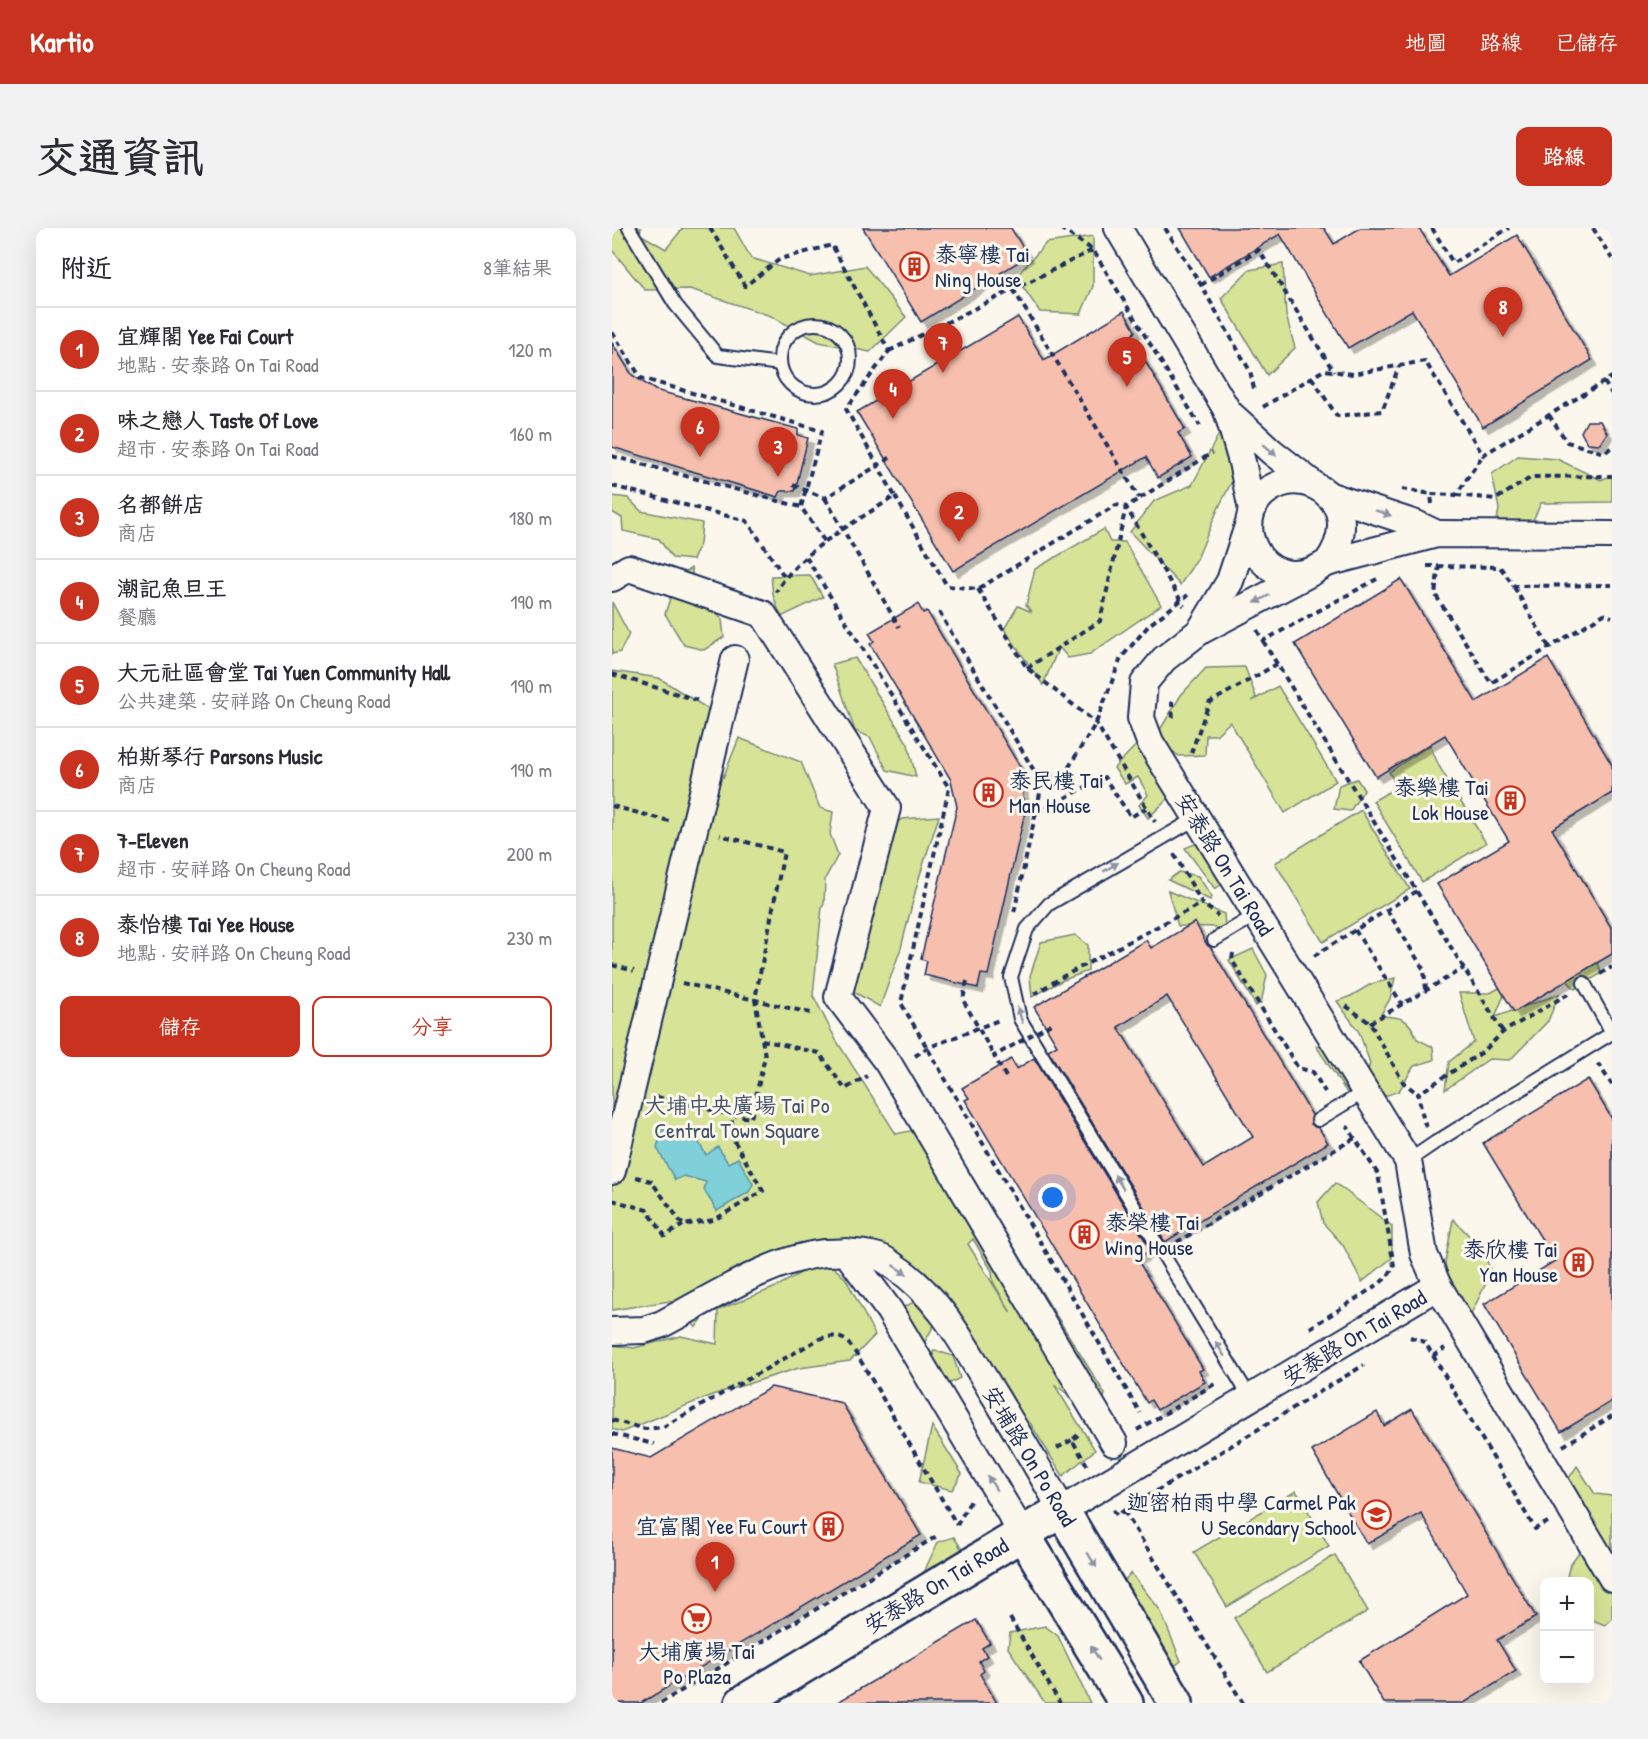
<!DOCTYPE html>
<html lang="zh-TW">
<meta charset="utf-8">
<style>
:root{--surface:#fff;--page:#f2f2f3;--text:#2b2b33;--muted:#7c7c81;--line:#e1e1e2;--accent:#c8321e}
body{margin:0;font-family:"Patrick Hand","LXGW WenKai TC",sans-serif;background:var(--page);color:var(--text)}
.controls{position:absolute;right:18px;bottom:18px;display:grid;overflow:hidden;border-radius:12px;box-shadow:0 6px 24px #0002}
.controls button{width:54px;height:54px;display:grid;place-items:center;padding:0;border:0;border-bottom:2px solid var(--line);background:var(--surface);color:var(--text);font:30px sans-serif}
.you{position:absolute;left:441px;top:970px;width:21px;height:21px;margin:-15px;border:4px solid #fff;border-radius:50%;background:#1a73e8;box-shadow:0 0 0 9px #1a73e833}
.badge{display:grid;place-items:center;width:39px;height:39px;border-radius:50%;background:var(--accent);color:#fff;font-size:20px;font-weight:700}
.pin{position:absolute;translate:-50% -50px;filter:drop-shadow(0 2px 3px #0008)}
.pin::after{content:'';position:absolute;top:32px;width:21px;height:18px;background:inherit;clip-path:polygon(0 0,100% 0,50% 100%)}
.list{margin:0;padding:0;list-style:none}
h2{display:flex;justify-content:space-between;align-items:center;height:78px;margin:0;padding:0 24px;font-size:26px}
h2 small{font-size:20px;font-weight:400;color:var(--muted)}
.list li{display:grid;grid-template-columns:39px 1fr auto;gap:18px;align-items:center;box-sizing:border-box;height:84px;padding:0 24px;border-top:2px solid var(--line)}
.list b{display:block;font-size:22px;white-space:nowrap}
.list p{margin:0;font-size:20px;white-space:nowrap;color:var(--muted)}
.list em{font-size:20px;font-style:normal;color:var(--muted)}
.actions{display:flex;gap:12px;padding:18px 24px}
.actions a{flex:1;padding:14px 0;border:2px solid var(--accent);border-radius:12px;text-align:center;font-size:21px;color:var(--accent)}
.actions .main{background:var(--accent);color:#fff}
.map{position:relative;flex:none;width:1000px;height:1475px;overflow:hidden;border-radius:12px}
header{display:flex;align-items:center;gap:36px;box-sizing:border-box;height:84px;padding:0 30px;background:var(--accent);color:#fff}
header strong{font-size:28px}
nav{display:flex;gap:33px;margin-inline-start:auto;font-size:21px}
.intro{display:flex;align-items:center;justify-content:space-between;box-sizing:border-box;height:144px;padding:0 36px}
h1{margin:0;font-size:42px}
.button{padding:15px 27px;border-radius:12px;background:var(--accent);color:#fff;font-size:21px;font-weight:700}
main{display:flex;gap:36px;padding:0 36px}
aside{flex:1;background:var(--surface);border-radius:12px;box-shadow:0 6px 24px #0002}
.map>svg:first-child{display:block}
</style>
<header>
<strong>Kartio</strong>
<nav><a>地圖</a><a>路線</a><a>已儲存</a></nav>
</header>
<div class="intro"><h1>交通資訊</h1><a class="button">路線</a></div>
<main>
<aside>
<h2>附近<small>8筆結果</small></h2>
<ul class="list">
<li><span class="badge">1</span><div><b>宜輝閣 Yee Fai Court</b><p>地點 · 安泰路 On Tai Road</p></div><em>120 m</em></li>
<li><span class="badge">2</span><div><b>味之戀人 Taste Of Love</b><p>超市 · 安泰路 On Tai Road</p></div><em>160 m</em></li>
<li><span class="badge">3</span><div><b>名都餅店</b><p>商店</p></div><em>180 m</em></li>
<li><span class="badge">4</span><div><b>潮記魚旦王</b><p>餐廳</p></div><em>190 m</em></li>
<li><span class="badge">5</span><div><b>大元社區會堂 Tai Yuen Community Hall</b><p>公共建築 · 安祥路 On Cheung Road</p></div><em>190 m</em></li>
<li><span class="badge">6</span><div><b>柏斯琴行 Parsons Music</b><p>商店</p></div><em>190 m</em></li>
<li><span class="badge">7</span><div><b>7-Eleven</b><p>超市 · 安祥路 On Cheung Road</p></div><em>200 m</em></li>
<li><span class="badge">8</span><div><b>泰怡樓 Tai Yee House</b><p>地點 · 安祥路 On Cheung Road</p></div><em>230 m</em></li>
</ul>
<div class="actions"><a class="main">儲存</a><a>分享</a></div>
</aside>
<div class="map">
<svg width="1000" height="1475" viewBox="0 0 1000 1475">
<defs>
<filter id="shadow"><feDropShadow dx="5.5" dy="5.5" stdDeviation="0" flood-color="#0004"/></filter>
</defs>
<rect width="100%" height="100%" fill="#fbf7ec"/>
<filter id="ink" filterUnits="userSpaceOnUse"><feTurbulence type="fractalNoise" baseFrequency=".0167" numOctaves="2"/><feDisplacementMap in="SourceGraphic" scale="12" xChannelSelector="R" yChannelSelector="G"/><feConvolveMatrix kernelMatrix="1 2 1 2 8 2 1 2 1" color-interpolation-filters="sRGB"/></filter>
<g filter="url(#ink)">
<!-- green -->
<g fill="#d7e396" stroke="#79897a" stroke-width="1.5" fill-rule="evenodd">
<path d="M0,0H29L28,6L54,21L71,0H122L139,30L198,48L253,38L294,89L258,124L207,114L159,88L78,61L33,62L0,22Z"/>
<path d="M481,8V58L469,86L428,84L404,49L434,15Z"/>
<path d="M671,36L674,87L683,120L655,147L609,70L637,42Z"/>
<path d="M608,204L623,247L606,281L585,331L568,357L518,304L542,273L580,257Z"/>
<path d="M906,228L945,231L989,252L1000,247V274L929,275L917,301L883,303L887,281L880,246Z"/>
<path d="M0,268L16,270L29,283L90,295L88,316L81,332L60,330L47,311L11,303L10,290L0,284Z"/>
<path d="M492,301L498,314H513L549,377L478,426L456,430L447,419L431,457L392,401L406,378L420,384L414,377L423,341Z"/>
<path d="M79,340L83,357L90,368L110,391L112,409L92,422L72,417L53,386L64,351Z"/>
<path d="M198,347L211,369L169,389L161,367L159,348Z"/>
<path d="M0,374L17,406L8,424L0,426Z"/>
<path d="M243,430L296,516L304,549L275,542L258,509L243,503L220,436Z"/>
<path d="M633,439L644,469L640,473L666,458L724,553L673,585L618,494L604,507H594L593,527L567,528L543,510L569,467L594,440Z"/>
<path d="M0,443L47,450L104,486L111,550L127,510L189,534L208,580L221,584L218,606L226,627L213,651L212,676L210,679L201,767L224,812L284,906L326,897L493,1166L484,1204L454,1165L442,1156L483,1222L451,1248L418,1195H404L317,1051L249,1017L102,1076L84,1099L58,1073L0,1082ZM361,1011L380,1043L381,1054L399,1085L356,1016Z"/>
<path d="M532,509L561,566L536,590L527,577L536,567L526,549L513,556L502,540Z"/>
<path d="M818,517L827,538L874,615L810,654L761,573L785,559L777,544Z"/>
<path d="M745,551L752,562L738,583L722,581L727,557Z"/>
<path d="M749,582L798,661L711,714L663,635Z"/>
<path d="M327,588L306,653L289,720L268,779L242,764L247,709L274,601L290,591Z"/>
<path d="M605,607L629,642L603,661L573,620Z"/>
<path d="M567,644L586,648L600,669L598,672L556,652Z"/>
<path d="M556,663L612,686L614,710L603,699L566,698Z"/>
<path d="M463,707L476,717V743L449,753L420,769L418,748L429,714Z"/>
<path d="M979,720L990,745L963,761L947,744Z"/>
<path d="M641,721L655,747L649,775L644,778L617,732Z"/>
<path d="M783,750L778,771L768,788C789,789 797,789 805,811L821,819L822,832L802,838L787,863L767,870L751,860L758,835L747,804L725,773L739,768L759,756Z"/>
<path d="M897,755L883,789L947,766L936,793L898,832L877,831L833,862L837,834L862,814L847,765H878Z"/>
<path d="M728,810L744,846L735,865L704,818Z"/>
<path d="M723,955L780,998V1030L750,1054L731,1017L711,995L706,974Z"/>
<path d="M841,991L871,1022L879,1045L856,1092L838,1069L833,1034Z"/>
<path d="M213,1031L234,1051L263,1107L238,1133L187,1140L100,1167L10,1204L0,1201V1117L22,1120L69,1108L105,1116L106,1082L164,1059Z"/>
<path d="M302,1074L322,1097L309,1121L290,1080Z"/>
<path d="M322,1122L341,1128L348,1150L329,1160L317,1139Z"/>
<path d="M320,1198L350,1246L340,1262L307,1254Z"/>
<path d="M965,1238L983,1266L1000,1268V1391L993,1397L978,1391V1354L954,1353L958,1336L986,1300L953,1256Z"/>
<path d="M684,1263L717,1318L615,1379L582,1324Z"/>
<path d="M342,1309L356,1331L316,1354L311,1346L326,1314Z"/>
<path d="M723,1327L756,1383L655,1444L622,1390Z"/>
<path d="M519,1345L548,1382L569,1433L556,1443L534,1388L504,1362Z"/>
<path d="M433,1398L446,1408L478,1475H433L396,1420L398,1405Z"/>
</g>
<!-- water -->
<path fill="#7fd0d8" stroke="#5790a7" stroke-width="1.5" d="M50,901L83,908L94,927L106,919L116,935L126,930L141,956L137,964L105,983L92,962L94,954L72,948L63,952L45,920Z"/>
<!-- building -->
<g fill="#f7bfad" stroke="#1b2f5e" stroke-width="1.5" fill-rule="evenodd" filter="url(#shadow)">
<path d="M251,0H399L416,28L309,94Z"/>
<path d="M568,0H712L722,16L748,0H807L837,48L905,7L980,132L871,199L800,82L736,120L668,6L597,49Z"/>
<path d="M512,83L523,103L519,109L573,201L566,205L580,229L546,250L534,229L341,343L245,184L406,89L432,132Z"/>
<path d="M0,115L20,147L43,162L186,201V207L196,210L183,263H169L166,269L0,219Z"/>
<path d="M975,193H988L995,205L988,216L975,215L969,204Z"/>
<path d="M789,351L864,474L936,430L1000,537V565L940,601L1000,701V726L902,784L825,656L897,613L833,507L764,549L683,416Z"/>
<path d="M306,376L311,385L315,383L408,539L413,584L376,747L369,746L366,760L312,747L315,733L309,731L345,579L339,552L258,416L262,413L257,405Z"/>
<path d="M583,694L595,717L599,720L700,887L699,896L703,899L707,900L716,915L553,1014L436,822L445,817L422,779L534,712L539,720ZM555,768L641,909L592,939L506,799Z"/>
<path d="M422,830L539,1022L525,1031L591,1141L587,1143L593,1154L545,1182L539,1172L535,1175L353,872L357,870L350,860L399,831L405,841Z"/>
<path d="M976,851L1000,891V1173L949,1204L872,1076L943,1033L871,915Z"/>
<path d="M159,1159L230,1175L309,1307L29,1475H0V1220L39,1230Z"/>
<path d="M800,1181L924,1389L885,1412L904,1443L852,1475H772L747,1433L855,1366L809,1285L755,1316L700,1223L765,1184L772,1198Z"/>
<path d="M364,1392L378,1415L370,1420L375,1428L367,1433L372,1443L368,1446L385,1475H224Z"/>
</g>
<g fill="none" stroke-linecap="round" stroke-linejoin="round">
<defs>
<g id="lane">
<path d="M17,0L63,76L106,128L168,136"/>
<circle cx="203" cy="131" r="35"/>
<path d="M585,590L437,676L415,701L399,749L408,791L639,1171"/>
<path d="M602,712L644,687"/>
<path d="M972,755L1000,805"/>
<path d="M706,892L752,864"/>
<path d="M796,933L824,914L1000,805"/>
</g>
<g id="street">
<path d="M506,0L615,182L630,234L640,282"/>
<path d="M615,183L660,224L701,256"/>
<path d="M716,267L804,296L825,306"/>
<path d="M715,335C734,310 737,274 703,258C692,253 679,252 668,256C606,278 646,379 715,335L825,306L1000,307"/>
<path d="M0,350L17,340L151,386L275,580L226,769L276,835L502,1215"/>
<path d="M588,403L618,353L636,298"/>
<path d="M0,943L123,431"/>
<path d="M234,1024L277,1082L410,1305"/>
<path d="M826,1058L1000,1350"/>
<path d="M0,1103L32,1102L50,1096C98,1071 158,1031 213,1025C230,1024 251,1024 267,1029C273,1031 278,1035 283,1039C328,1068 355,1123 383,1168C406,1206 428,1243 450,1282L826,1058L812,1026L796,933L538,514L529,490L532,455L552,431L588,403L702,343"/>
</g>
<g id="secondary">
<path d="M410,1305L514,1475"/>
<path d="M130,1475L450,1282L564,1475"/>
</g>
</defs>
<!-- lane casing -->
<use href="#lane" stroke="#1b2f5e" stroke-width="16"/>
<!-- street casing -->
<use href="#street" stroke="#1b2f5e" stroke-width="30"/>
<!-- secondary casing -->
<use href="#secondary" stroke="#1b2f5e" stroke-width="38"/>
<!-- path -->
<g stroke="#1b2f5e" stroke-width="4" stroke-dasharray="6 4.5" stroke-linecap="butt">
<path d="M98,0L133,58L168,31L220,17L277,123L234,181L283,268C244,294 187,323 164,364"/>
<path d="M448,0L481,22L588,198"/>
<path d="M553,0L589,57L638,143L643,165"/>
<path d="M820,0L841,35L897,0"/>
<path d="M981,0L1000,31"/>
<path d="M589,57L647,22L722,144"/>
<path d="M401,61L527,270"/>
<path d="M0,104L29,150L210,203L189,279"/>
<path d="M277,123L481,22"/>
<path d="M700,150L725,188L770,183L787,138"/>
<path d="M992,154L1000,166"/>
<path d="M651,179L712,142L741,146L813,133L871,227L1000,149"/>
<path d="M937,187L955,214L992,225L1000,219"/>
<path d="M0,228L189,279L213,314"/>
<path d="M0,258L135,293L172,348"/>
<path d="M790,261L819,266"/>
<path d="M844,267L884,271L920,249L1000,248"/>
<path d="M283,268L335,358L366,361L504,277L514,279L572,378"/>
<path d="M820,276L819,266L844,267L871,227"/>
<path d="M194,329L337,560L289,775L528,1185"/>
<path d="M827,337L823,366L879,455L992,386L1000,389"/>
<path d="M815,338L888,339L902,358L1000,357"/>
<path d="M902,359L937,419"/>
<path d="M366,361L415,440L484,495L543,594"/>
<path d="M327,384L430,556L402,685"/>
<path d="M645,402L651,413L765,351"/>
<path d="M651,413L891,804"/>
<path d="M415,440L488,393L514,279L600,225"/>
<path d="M0,446L85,472"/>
<path d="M560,473L561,493"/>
<path d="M579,525L597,475L665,436"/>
<path d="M430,556L455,542L484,495L509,430L537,397L576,367"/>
<path d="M0,578L57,593"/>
<path d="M425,585L492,549L519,589L534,580"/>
<path d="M562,626L590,675L606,688"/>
<path d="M775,682L812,742L814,761"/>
<path d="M743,702L790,776"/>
<path d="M621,725L620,732L686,840L701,844L713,864"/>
<path d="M702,728L805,663"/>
<path d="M0,737L22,743"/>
<path d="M988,746L1000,739"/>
<path d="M70,755L203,786"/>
<path d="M422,766L452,748L590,675"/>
<path d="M734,778L758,795L791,854L806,866"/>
<path d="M758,795L852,740"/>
<path d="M150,812L207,825L233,861L255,848"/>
<path d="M303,828L315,820L387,792"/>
<path d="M985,838L987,837L1000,857"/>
<path d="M45,869L120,887"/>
<path d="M815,899L812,894L806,866L872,823L891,804L956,766"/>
<path d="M24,949L39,953L71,997L102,992L151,963L120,909V887L139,890L153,828L143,771L172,624L108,607"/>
<path d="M0,972L35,982L53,1008L71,997"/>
<path d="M565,1014L743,910"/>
<path d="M698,1100L767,1056L776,1048L782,1038L766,946L735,898"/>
<path d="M798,1109L813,1114L923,1301L936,1294"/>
<path d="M821,1128L833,1120"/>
<path d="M0,1192L33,1201L51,1199L207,1111C233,1103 237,1115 250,1135L345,1297"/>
<path d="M525,1202L606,1154"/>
<path d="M0,1206L42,1216"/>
<path d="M466,1207L460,1212L475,1237"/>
<path d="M951,1218L1000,1188"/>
<path d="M445,1220L460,1212"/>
<path d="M501,1282L505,1287L752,1137"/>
<path d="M512,1283L631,1475"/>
<path d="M345,1297L359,1272"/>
<path d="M398,1390L448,1475"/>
<path d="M49,1475L325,1308"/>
</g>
<!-- lane -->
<use href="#lane" stroke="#fbf7ec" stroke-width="12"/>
<!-- street -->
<use href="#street" stroke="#fbf7ec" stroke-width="26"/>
<!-- secondary -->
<use href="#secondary" stroke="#fbf7ec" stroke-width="33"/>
<!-- path-bridge -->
<g stroke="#1b2f5e" stroke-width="4" stroke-dasharray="6 4.5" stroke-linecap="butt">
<path d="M181,257L213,270L281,228"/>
<path d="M213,270L287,399"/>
<path d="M355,753L351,772L382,828"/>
<path d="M394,849L382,828L441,795"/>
</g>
</g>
<!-- one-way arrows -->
<defs><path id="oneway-solid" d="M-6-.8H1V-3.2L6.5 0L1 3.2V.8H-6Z" transform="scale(1.5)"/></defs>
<g fill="#8b93a5">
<use href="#oneway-solid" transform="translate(658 222) rotate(41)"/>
<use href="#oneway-solid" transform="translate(771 285) rotate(18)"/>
<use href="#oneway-solid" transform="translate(650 371) rotate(152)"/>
<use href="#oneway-solid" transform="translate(499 639) rotate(-31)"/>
<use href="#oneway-solid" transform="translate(408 787) rotate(-107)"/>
<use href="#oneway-solid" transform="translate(507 954) rotate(-121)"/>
<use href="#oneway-solid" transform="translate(288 1042) rotate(33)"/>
<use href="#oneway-solid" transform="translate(608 1121) rotate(-121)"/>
<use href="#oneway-solid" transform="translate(380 1255) rotate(-121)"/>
<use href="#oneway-solid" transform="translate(480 1332) rotate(59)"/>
<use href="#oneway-solid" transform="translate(483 1425) rotate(-121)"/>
</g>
</g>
<!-- icons -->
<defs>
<symbol id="building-ring" viewBox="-11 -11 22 22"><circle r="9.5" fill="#fbf7ec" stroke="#c8321e" stroke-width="1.5"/><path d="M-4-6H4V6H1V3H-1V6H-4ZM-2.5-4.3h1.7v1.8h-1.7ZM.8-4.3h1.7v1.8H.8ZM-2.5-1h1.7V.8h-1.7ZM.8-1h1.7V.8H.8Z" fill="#c8321e"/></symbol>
<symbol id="school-ring" viewBox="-11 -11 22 22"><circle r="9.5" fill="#fbf7ec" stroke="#c8321e" stroke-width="1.5"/><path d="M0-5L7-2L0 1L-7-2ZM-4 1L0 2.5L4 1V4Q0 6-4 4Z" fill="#c8321e"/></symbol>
<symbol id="supermarket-ring" viewBox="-11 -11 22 22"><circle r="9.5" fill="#fbf7ec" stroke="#c8321e" stroke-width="1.5"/><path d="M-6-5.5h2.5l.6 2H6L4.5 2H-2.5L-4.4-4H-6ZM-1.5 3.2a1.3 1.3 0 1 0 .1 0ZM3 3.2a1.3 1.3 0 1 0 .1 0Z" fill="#c8321e"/></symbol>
</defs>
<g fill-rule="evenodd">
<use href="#building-ring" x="286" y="22" width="33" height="33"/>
<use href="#building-ring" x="360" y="548" width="33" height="33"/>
<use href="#building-ring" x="882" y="556" width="33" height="33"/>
<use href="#building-ring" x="456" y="990" width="33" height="33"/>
<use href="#building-ring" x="950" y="1018" width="33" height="33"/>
<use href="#school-ring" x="748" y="1270" width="33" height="33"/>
<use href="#building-ring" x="200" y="1282" width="33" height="33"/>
<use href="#supermarket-ring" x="68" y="1374" width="33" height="33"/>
</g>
<g text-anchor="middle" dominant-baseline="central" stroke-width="6" stroke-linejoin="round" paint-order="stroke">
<!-- poi labels -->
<g font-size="22" fill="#1b2f5e" stroke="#fbf7ec" text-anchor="end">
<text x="323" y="26" text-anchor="start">泰寧樓 Tai<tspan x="323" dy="25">Ning House</tspan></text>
<text x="397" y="552" text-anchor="start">泰民樓 Tai<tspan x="397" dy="25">Man House</tspan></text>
<text x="877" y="559">泰樂樓 Tai<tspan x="877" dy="25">Lok House</tspan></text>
<text x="493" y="994" text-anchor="start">泰榮樓 Tai<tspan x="493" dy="25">Wing House</tspan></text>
<text x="946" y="1021">泰欣樓 Tai<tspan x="946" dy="25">Yan House</tspan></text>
<text x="744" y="1274">迦密柏雨中學 Carmel Pak<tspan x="744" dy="25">U Secondary School</tspan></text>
<text x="195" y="1298">宜富閣 Yee Fu Court</text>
<text x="85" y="1423" text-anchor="middle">大埔廣場 Tai<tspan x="85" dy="25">Po Plaza</tspan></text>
</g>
<!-- street labels -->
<g font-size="22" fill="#1b2f5e" stroke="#fbf7ec">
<text transform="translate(613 636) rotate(58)">安泰路 On Tai Road</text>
<text transform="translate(742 1109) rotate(-31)">安泰路 On Tai Road</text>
<text transform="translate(418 1228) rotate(59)">安埔路 On Po Road</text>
<text transform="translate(324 1357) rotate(-31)">安泰路 On Tai Road</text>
</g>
<!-- park labels -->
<g font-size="22" fill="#415369" stroke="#fbf7ec">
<text x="125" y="877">大埔中央廣場 Tai Po<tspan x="125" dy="25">Central Town Square</tspan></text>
</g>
</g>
</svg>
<div class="controls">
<button>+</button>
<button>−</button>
</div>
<div class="you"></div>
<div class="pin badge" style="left:103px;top:1364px">1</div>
<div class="pin badge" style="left:347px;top:314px">2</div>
<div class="pin badge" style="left:166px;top:249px">3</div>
<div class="pin badge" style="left:281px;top:191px">4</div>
<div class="pin badge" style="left:515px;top:159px">5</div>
<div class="pin badge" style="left:88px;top:229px">6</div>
<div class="pin badge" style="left:331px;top:145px">7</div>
<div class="pin badge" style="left:891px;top:109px">8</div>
</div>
</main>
